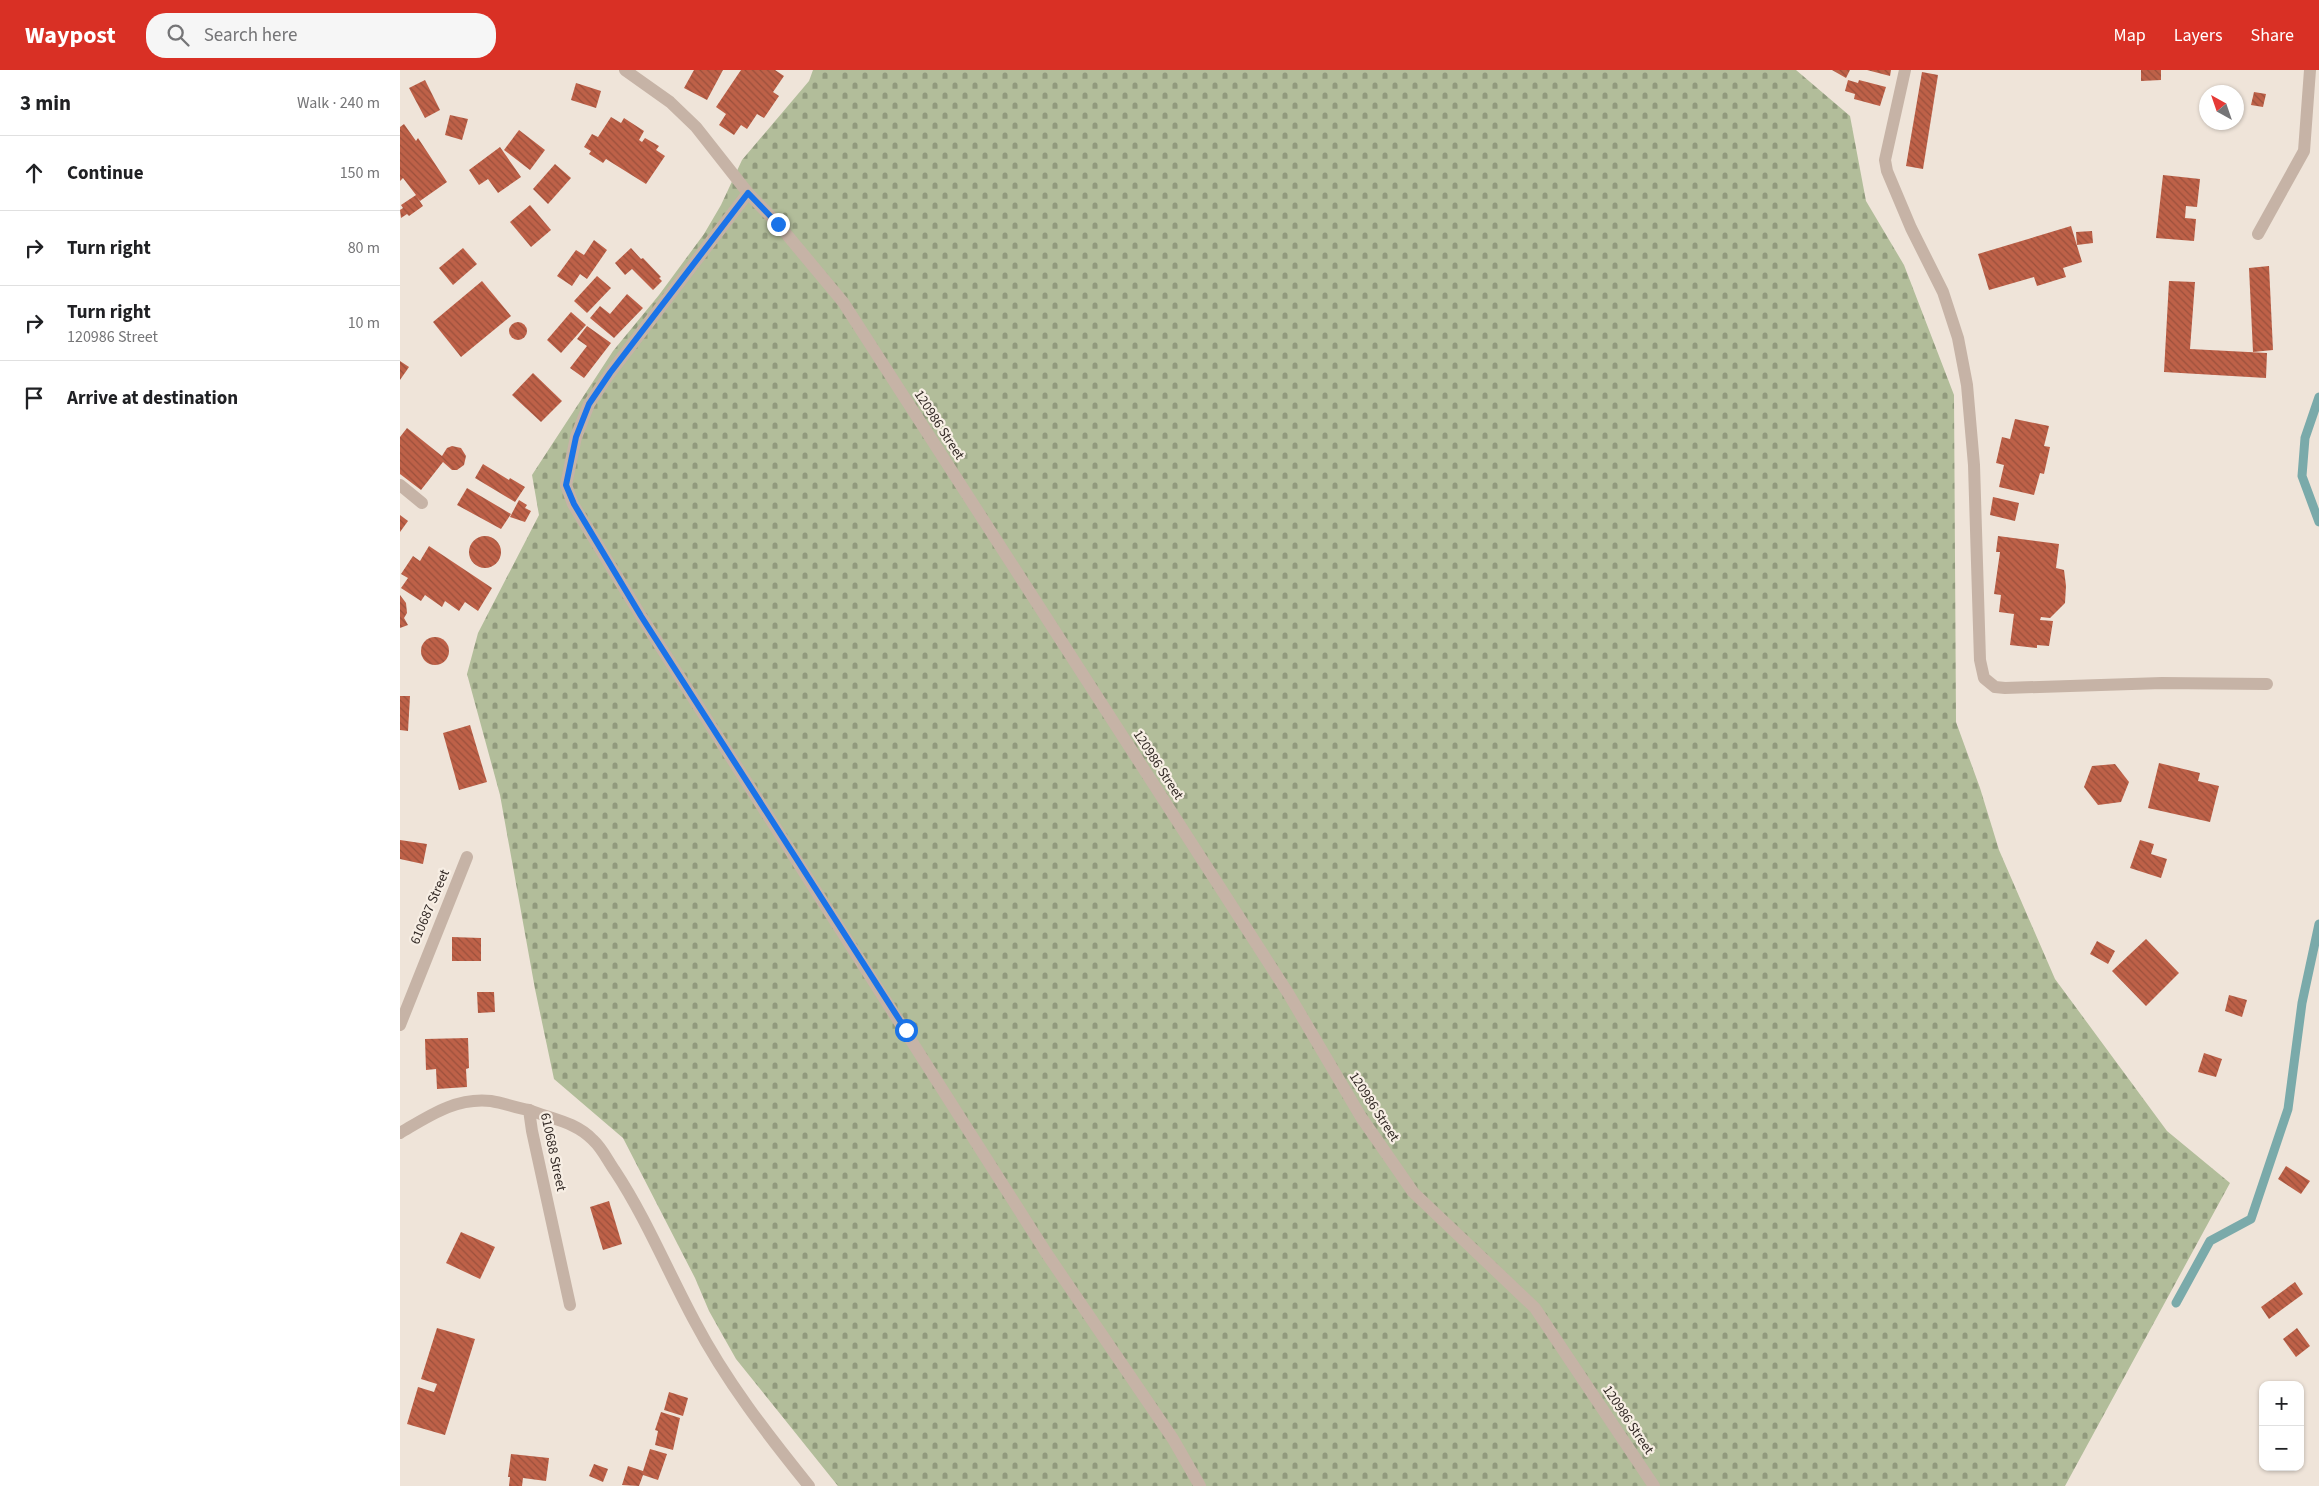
<!DOCTYPE html>
<meta charset="utf-8">
<style>
:root{--surface:#fff;--page:#f6f6f6;--text:#202124;--muted:#757577;--line:#e0e0e0;--accent:#d93025}
body{margin:0;font-family:"Source Sans 3",sans-serif;background:var(--page);color:var(--text)}
.controls{position:absolute;right:15px;bottom:15px;display:grid;overflow:hidden;border-radius:10px;box-shadow:0 1px 4px #0004}
.controls button{width:45px;height:45px;display:grid;place-items:center;padding:0;border:0;border-bottom:1px solid var(--line);background:var(--surface);color:var(--text);font:25px sans-serif}
.compass{position:absolute;left:1799px;top:15px;width:45px;height:45px;border-radius:50%;background:var(--surface);box-shadow:0 1px 4px #0004;rotate:320deg}
.stop{position:absolute;width:15px;height:15px;margin:-11px;border:4px solid #1a73e8;border-radius:50%;background:#fff}
.stop.end{background:#1a73e8;border-color:#fff;box-shadow:0 1px 5px #0008}
.list{margin:0;padding:0;list-style:none}
h2{display:flex;justify-content:space-between;align-items:center;height:65px;margin:0;padding:0 20px;font-size:21px}
h2 small{font-size:16px;font-weight:400;color:var(--muted)}
.list li{display:grid;grid-template-columns:32px 1fr auto;gap:15px;align-items:center;box-sizing:border-box;height:75px;padding:0 20px;border-top:1px solid var(--line)}
.list b{display:block;font-size:19px;white-space:nowrap}
.list p{margin:0;font-size:16px;white-space:nowrap;color:var(--muted)}
.list em{font-size:16px;font-style:normal;color:var(--muted)}
.icon{flex:none;width:28px;height:28px;fill:none;stroke:currentColor;stroke-width:2;stroke-linecap:round;stroke-linejoin:round}
.map{position:relative;flex:none;width:1919px;height:1416px;overflow:hidden}
header{display:flex;align-items:center;gap:30px;box-sizing:border-box;height:70px;padding:0 25px;background:var(--accent);color:#fff}
header strong{font-size:24px}
nav{display:flex;gap:28px;margin-inline-start:auto;font-size:18px}
.search{width:350px;height:45px;background:var(--page);display:flex;align-items:center;gap:12px;box-sizing:border-box;padding:0 18px;border-radius:20px;color:var(--muted);font-size:19px}
main{display:flex}
aside{flex:1;background:var(--surface)}
.map>svg:first-child{display:block}
</style>
<header>
<strong>Waypost</strong>
<div class="search"><svg class="icon" aria-label="search" viewBox="0 0 24 24"><circle cx="10" cy="10" r="6"/><path d="M15 15l6 6"/></svg>Search here</div>
<nav><a>Map</a><a>Layers</a><a>Share</a></nav>
</header>
<main>
<aside>
<h2>3 min<small>Walk · 240 m</small></h2>
<ul class="list">
<li><svg class="icon" aria-label="ahead" viewBox="0 0 24 24"><path d="M12 20V5M6 11l6-6 6 6"/></svg><div><b>Continue</b></div><em>150 m</em></li>
<li><svg class="icon" aria-label="right" viewBox="0 0 24 24"><path d="M7 20v-9h11M14 6l5 5-5 5"/></svg><div><b>Turn right</b></div><em>80 m</em></li>
<li><svg class="icon" aria-label="right" viewBox="0 0 24 24"><path d="M7 20v-9h11M14 6l5 5-5 5"/></svg><div><b>Turn right</b><p>120986 Street</p></div><em>10 m</em></li>
<li><svg class="icon" aria-label="arrive" viewBox="0 0 24 24"><path d="M6 21V4h12l-3 4 3 4H6"/></svg><div><b>Arrive at destination</b></div></li>
</ul>
</aside>
<div class="map">
<svg width="1919" height="1416" viewBox="0 0 1919 1416">
<defs>
<pattern id="cemetery-stones" width="16" height="16" patternUnits="userSpaceOnUse" patternTransform="scale(1.25)"><rect width="16" height="16" fill="#b2bd9a"/><path d="M2 7V4a2 2 0 0 1 4 0v3zM10 15v-3a2 2 0 0 1 4 0v3z" fill="#919a7d"/></pattern>
<pattern id="building-back-hatch" width="6" height="6" patternUnits="userSpaceOnUse" patternTransform="scale(1.25)"><rect width="6" height="6" fill="#be6148"/><path d="M-1 5l2 2M0 0l6 6M5-1l2 2" fill="none" stroke="#9b503c"/></pattern>
</defs>
<rect width="100%" height="100%" fill="#efe4d9"/>
<!-- cemetery -->
<path fill="url(#cemetery-stones)" d="M413,0H1396L1450,46L1466,131L1504,195L1554,325L1556,652L1580,718L1599,780L1655,909L1767,1061L1830,1113L1665,1416H438L336,1289L309,1241L295,1208L223,1068L154,1009L135,919L100,725L67,604L78,563L139,445L132,405L213,281L259,225L304,164L321,135L342,90L409,11Z"/>
<g fill="none" stroke-linecap="round" stroke-linejoin="round">
<!-- stream -->
<g stroke="#7aaaaa" stroke-width="9">
<path d="M1919,327L1905,368L1902,406L1919,452"/>
<path d="M1776,1233L1810,1171L1851,1149L1888,1039L1902,933L1919,854"/>
</g>
</g>
<!-- building -->
<g fill="url(#building-back-hatch)">
<path d="M294,0H323L307,30L284,18Z"/>
<path d="M341,0H375L384,6L373,22L379,26L364,48L357,44L347,59L341,55L334,65L319,55L326,44L316,37Z"/>
<path d="M1432,0H1450L1446,8Z"/>
<path d="M1467,0H1491L1490,6Z"/>
<path d="M1741,0H1761V10L1741,11Z"/>
<path d="M1522,2L1538,5L1523,99L1506,96Z"/>
<path d="M25,10L40,40L25,48L9,18Z"/>
<path d="M1448,10L1458,13L1459,10L1486,17L1480,36L1454,29L1455,24L1445,21Z"/>
<path d="M176,13L201,21L196,38L171,30Z"/>
<path d="M1854,22L1866,24L1863,37L1851,35Z"/>
<path d="M50,45L68,49L62,70L45,65Z"/>
<path d="M211,47L221,53L224,48L244,61L239,70L242,72L245,68L259,76L256,80L265,86L246,114L206,89L203,93L189,84L191,81L184,77L192,64L198,67Z"/>
<path d="M4,54L16,71L18,68L47,112L20,131L17,127L23,136L9,146L7,144L1,148L0,140L3,138L1,135L16,125L3,108L0,111V57Z"/>
<path d="M119,60L145,80L130,100L104,80Z"/>
<path d="M100,77L121,107L98,123L88,109L79,115L69,100Z"/>
<path d="M155,94L171,108L148,134L133,119Z"/>
<path d="M1763,105L1800,109L1797,137L1786,136L1785,148L1796,149L1794,171L1756,168Z"/>
<path d="M130,135L151,160L131,177L110,152Z"/>
<path d="M1671,156L1682,192L1663,198L1666,207L1637,216L1634,207L1589,220L1578,184Z"/>
<path d="M1692,161L1693,173L1677,175L1676,162Z"/>
<path d="M194,170L207,180L187,209L180,204L172,216L157,206L176,180L184,185Z"/>
<path d="M63,178L77,194L53,215L39,198Z"/>
<path d="M231,178L241,189L243,188L261,207L259,208L262,211L253,220L232,199L225,205L215,193Z"/>
<path d="M1869,196L1873,280L1853,282L1849,198Z"/>
<path d="M197,206L211,218L187,243L174,231Z"/>
<path d="M82,211L111,246L61,287L33,252Z"/>
<path d="M1769,211L1795,212L1790,279L1867,283L1866,308L1764,302Z"/>
<path d="M227,224L243,238L214,268L190,248L200,236L210,244Z"/>
<path d="M171,242L186,255L161,283L147,270Z"/>
<circle cx="118" cy="261" r="9"/>
<path d="M187,256L211,273L184,308L170,298L187,276L177,269Z"/>
<path d="M0,291L9,297L0,310Z"/>
<path d="M133,303L162,331L141,352L112,325Z"/>
<path d="M1615,349L1649,356L1644,376L1650,377L1644,404L1640,403L1634,425L1599,417L1604,395L1596,393L1602,367L1610,369Z"/>
<path d="M7,358L42,386L47,378L52,376L61,378L66,386L64,395L57,400H52L43,392L21,420L0,404V367Z"/>
<path d="M83,394L109,410L110,408L125,417L115,432L75,408Z"/>
<path d="M67,418L111,444L101,459L57,435Z"/>
<path d="M1593,427L1619,433L1615,451L1590,445Z"/>
<path d="M119,430L127,435L125,438L131,441L125,452L110,447Z"/>
<path d="M0,445L8,451L0,462Z"/>
<path d="M1598,466L1659,474L1656,498L1664,500L1666,516L1665,533L1650,548L1641,547L1640,550L1653,551L1649,576L1637,575V578L1610,575L1614,544L1599,542L1601,525L1594,524L1600,482H1596Z"/>
<circle cx="85" cy="482" r="16"/>
<path d="M29,476L92,518L78,541L65,532L59,541L45,531L42,537L25,525L21,531L1,518L8,508L1,504L13,486L20,491Z"/>
<path d="M0,525L6,533L7,543L4,548L8,555L0,558Z"/>
<circle cx="35" cy="581" r="14"/>
<path d="M0,626H10L8,661L0,660Z"/>
<path d="M70,655L87,712L59,720L43,663Z"/>
<path d="M1759,693L1800,703L1798,711L1819,716L1810,752L1748,738Z"/>
<path d="M1715,694L1729,712L1721,732L1698,735L1684,717L1692,696Z"/>
<path d="M0,770L27,774L23,794L0,789Z"/>
<path d="M1740,770L1754,774L1751,784L1767,789L1761,808L1730,798Z"/>
<path d="M52,867L81,868V891H52Z"/>
<path d="M1746,869L1779,903L1746,936L1712,901Z"/>
<path d="M1697,871L1715,881L1708,894L1690,884Z"/>
<path d="M77,922H94L95,942L78,943Z"/>
<path d="M1829,925L1847,930L1842,947L1825,941Z"/>
<path d="M68,968L69,998L66,999L67,1017L37,1019L36,999L26,1000L25,969Z"/>
<path d="M1804,983L1822,989L1816,1007L1798,1002Z"/>
<path d="M1886,1096L1910,1111L1901,1124L1878,1109Z"/>
<path d="M209,1131L222,1174L203,1180L190,1137Z"/>
<path d="M61,1162L95,1177L80,1209L46,1193Z"/>
<path d="M1895,1212L1903,1224L1869,1249L1861,1237Z"/>
<path d="M37,1258L75,1269L45,1365L7,1354L18,1317L34,1322L37,1314L21,1309Z"/>
<path d="M1897,1258L1910,1276L1896,1287L1883,1269Z"/>
<path d="M269,1322L288,1328L283,1346L264,1340Z"/>
<path d="M261,1342L280,1348L273,1380L255,1375L258,1361L255,1360Z"/>
<path d="M250,1379L267,1384L258,1410L243,1405L239,1416L222,1415L228,1396L243,1401Z"/>
<path d="M111,1384L149,1388L146,1411L123,1408L122,1416H109L110,1407H108Z"/>
<path d="M194,1394L208,1399L203,1412L189,1406Z"/>
</g>
<g fill="none" stroke-linecap="round" stroke-linejoin="round">
<!-- minor -->
<g stroke="#c6b3a6" stroke-width="12">
<path d="M225,0L270,32L296,57L348,123L378,154L443,232L888,923L961,1047L1013,1122L1135,1238L1254,1416"/>
<path d="M1505,0L1485,90L1487,101L1511,158L1543,222L1558,268L1567,315L1574,395L1580,590L1584,608L1595,617L1605,618L1762,613L1867,614"/>
<path d="M348,123L210,303L189,334L176,367L166,415L173,434L241,546L647,1184L773,1369L800,1416"/>
<path d="M1858,164L1904,81L1910,0"/>
<path d="M0,415L22,433"/>
<path d="M0,955L67,787"/>
<path d="M129,1040C152,1049 176,1052 193,1070C202,1078 208,1091 215,1101C246,1148 268,1202 295,1252C326,1311 367,1364 409,1416"/>
<path d="M0,1063C29,1046 56,1027 91,1031C104,1033 116,1038 129,1040L132,1061L170,1235"/>
</g>
</g>
<g fill="none" stroke-linecap="round" stroke-linejoin="round">
<!-- route -->
<path stroke="#1a73e8" stroke-width="6" d="M378,154L348,123L210,303L189,334L176,367L166,415L174,434L241,546L506,960"/>
</g>
<g text-anchor="middle" dominant-baseline="central" stroke-width="4.5" stroke-linejoin="round" paint-order="stroke">
<!-- street labels -->
<g font-size="14" fill="#332a26" stroke="#f7eee4">
<text transform="translate(539 355) rotate(57)">120986 Street</text>
<text transform="translate(758 695) rotate(57)">120986 Street</text>
<text transform="translate(30 837) rotate(-67)">610687 Street</text>
<text transform="translate(974 1037) rotate(57)">120986 Street</text>
<text transform="translate(153 1082) rotate(78)">610688 Street</text>
<text transform="translate(1228 1350) rotate(56)">120986 Street</text>
</g>
</g>
</svg>
<div class="controls">
<button>+</button>
<button>−</button>
</div>
<svg class="compass" viewBox="-18 -18 36 36"><path d="M0-13l5 13h-10z" fill="#e53935"/><path d="M0 13l5-13h-10z" fill="#757577"/></svg>
<div class="stop" style="left:506px;top:960px"></div>
<div class="stop end" style="left:378px;top:154px"></div>
</div>
</main>
